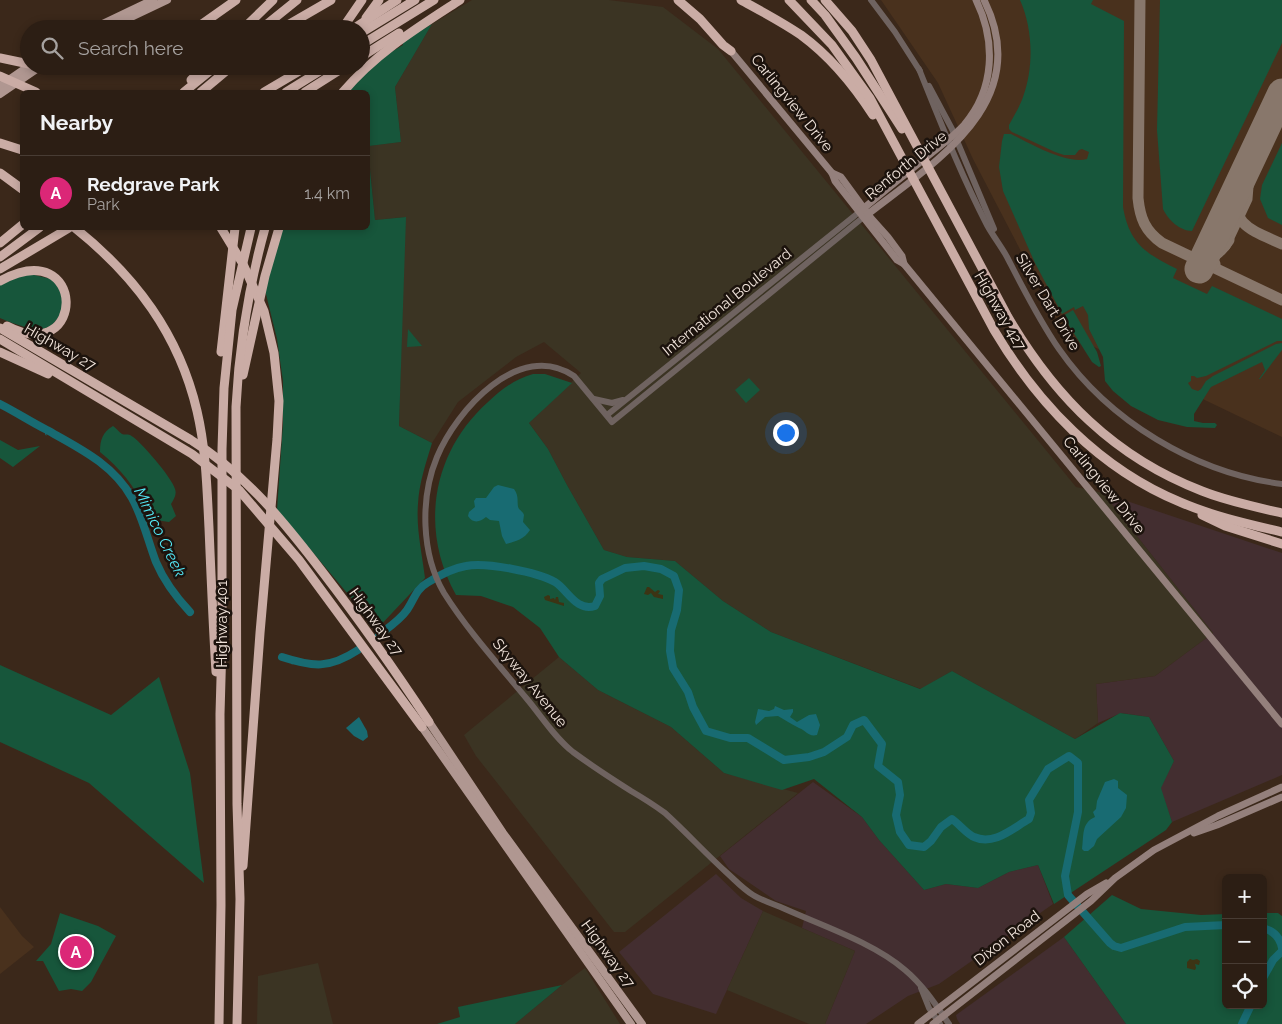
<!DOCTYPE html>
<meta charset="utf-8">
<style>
:root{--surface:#2c1e14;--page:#382b22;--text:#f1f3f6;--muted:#a6a2a0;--line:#483c34;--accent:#db2777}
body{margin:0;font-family:Raleway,sans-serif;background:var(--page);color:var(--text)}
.controls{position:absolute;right:15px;bottom:15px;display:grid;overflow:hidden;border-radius:8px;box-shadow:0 2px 8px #0003}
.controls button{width:45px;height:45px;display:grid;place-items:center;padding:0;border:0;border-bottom:1px solid var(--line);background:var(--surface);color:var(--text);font:25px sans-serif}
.you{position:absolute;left:785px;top:432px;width:18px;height:18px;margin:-12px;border:4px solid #fff;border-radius:50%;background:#1a73e8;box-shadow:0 0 0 8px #1a73e833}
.badge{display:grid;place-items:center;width:32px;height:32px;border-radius:50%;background:var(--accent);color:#fff;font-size:16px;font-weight:700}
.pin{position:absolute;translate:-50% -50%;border:2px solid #fff;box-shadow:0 1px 5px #0006}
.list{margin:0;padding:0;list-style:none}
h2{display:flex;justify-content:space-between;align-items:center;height:65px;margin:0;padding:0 20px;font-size:21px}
h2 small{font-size:16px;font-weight:400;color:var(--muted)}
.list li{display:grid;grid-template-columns:32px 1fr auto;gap:15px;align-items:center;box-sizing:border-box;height:75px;padding:0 20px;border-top:1px solid var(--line)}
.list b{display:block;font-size:19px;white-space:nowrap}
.list p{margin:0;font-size:16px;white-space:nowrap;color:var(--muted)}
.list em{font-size:16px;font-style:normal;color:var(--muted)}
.icon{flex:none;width:28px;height:28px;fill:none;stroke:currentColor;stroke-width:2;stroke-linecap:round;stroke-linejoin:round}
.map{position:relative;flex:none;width:1282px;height:1024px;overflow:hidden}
.search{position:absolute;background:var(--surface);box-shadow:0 2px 8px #0003;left:20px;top:20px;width:350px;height:55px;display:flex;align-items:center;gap:12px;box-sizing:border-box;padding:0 18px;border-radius:28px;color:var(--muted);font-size:19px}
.panel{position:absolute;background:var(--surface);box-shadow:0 2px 8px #0003;left:20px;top:90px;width:350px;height:140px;border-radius:8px}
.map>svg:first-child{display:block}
</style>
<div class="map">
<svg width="1282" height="1024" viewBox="0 0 1282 1024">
<rect width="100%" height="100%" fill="#3b281a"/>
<!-- commercial -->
<g fill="#432e30">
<path d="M1103,493L1282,553V775L1172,822L1160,788L1174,761L1149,717L1121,713L1098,723L1096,684L1155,676L1213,633Z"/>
<path d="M813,782L862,817L879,840L924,890L946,884L978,888L1009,872L1038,865L1053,904L939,984L908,996L866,1024H825L855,951L802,928L806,911L776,901L729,869L720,856Z"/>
<path d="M716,874L741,898L763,911L716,1014L653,994L619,952Z"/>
<path d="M1064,937L1126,1024H960L957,1019L956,1015Z"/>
</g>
<!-- industrial -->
<g fill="#3b3423">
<path d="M472,0H609L663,7L718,49L1076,487L1103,493L1213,633L1155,676L1096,684L1098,723L1075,739L952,671L921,689L771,632L723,601L675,561L627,557L604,550L567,485L548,449L529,423L581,373L544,342L516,357L458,402L432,443L399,426L405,217L375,220L368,147V146L401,142L395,87L432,24Z"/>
<path d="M559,657L598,690L671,727L724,773L798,793L625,932H614L476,756L464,735Z"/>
<path d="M763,911L855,951L825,1024H809L727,990Z"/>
<path d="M318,963L333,1024H257L258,976Z"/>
<path d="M585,968L620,1024H515L562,985Z"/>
</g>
<!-- built -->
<g fill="#49311d">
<path d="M881,0H1282V437L1063,332L973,159L938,83Z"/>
<path d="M0,907L22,936L34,947L0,974Z"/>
</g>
<!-- green -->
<g fill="#17563b">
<path d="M1020,0H1093L1091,4L1124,21L1123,207C1129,243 1146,254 1177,269L1173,278L1207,294L1212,286L1282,319V341H1277L1206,376L1197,378L1194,376H1191V381L1188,383L1192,389L1198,391L1201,389L1206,381L1213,376L1276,344L1282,343V350L1260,379H1259L1265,370L1262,362L1211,387L1194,414V421L1203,423H1215L1217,425L1215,428L1187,427L1158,420L1131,406L1113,391L1105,381L1103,357L1089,329L1088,315L1083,306L1075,310L1074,307L1062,314L1035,263L1003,191L999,167L1002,141L1004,134H1011C1029,143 1067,165 1087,159L1089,152L1082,149L1079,150L1075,155H1064L1055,152L1012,132L1009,129V125C1014,116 1020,106 1023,97C1034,67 1033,29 1020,0Z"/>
<path d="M1160,0H1282V43L1192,231C1180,231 1168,220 1163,209L1157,130Z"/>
<path d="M432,24L395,87L401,142L369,146L368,147V92H348L378,60L403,45L402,42Z"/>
<path d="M1282,143V225L1268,218L1260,199L1262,185Z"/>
<path d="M368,149L375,220L406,217L399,426L432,443C426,463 419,483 418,504C416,529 422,553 425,578L376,630L353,600L277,510L283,424V381L277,339L265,290L282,228H368Z"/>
<path d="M26,273L51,279C54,282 59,287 61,291C67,305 58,327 42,329C33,331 9,322 0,318V284Z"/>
<path d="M1073,310L1097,352L1101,366L1099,367L1092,362L1063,316Z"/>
<path d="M408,329L422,346L407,347Z"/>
<path d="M533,374H545L572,383L529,423L548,449L567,485L604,550L627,557L675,561L723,601L771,632L920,689L952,671L1075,739L1120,713L1149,717L1174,761L1161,788L1172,822L1166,830L1054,904L1038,865L1009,872L978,888L946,884L924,890L879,840L862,817L814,779L782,790L724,773L671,727L598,690L559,657L540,628L513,607L481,596L456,595C419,529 432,452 488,402C502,389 515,379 533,374Z"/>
<path d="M749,378L760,390L746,403L735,390Z"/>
<path d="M113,426C116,428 119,432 122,434C124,435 127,434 130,435C139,439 173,479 175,489C177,494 174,499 171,504L176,516L169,522L149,519C138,490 123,471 100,452C100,439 103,432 113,426Z"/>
<path d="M0,440L18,450L40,446L13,467L0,458Z"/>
<path d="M0,665L111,715L159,677L190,773L204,883L89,783L0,742Z"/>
<path d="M1112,895L1141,909L1201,915L1226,914V1005H1263V913H1278L1282,916V1024H1126L1064,937Z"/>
<path d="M60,913L98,926L116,936L91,982L82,991L71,989L59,991L43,961H36L51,944Z"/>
<path d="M562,985L515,1024H437L460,1017L458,1007Z"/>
</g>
<!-- sand -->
<g fill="#3c3414">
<path d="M647,587H649L655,592L658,590L660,591L658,594L663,595V599L654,597L651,593L648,595L644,594Z"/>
<path d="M548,595L550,596V599L554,598L555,600L556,597H558L559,602L564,603V606L545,600L544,597Z"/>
<path d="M1190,959L1193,960L1197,959L1200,961L1199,965L1195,964L1196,968L1195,970L1187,968V962Z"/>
</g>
<!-- water -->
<g fill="#186b72">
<path d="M498,485L514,489C520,497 516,504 519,509C521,511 523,512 524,515L523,522L530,530C524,540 513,542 506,544L502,536L499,521L490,520L486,517C480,522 473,524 468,516L469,512L475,507L474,501L476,498H486L494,487Z"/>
<path d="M775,706L784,710L793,709V712L790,717L797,722L809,715L816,714L820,725L817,735C808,737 807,731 799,728C791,724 785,720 778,716L765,717L756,725L755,722L758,709L769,711L774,709Z"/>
<path d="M359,717L367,731L368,737L363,741L354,736L346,728Z"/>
<path d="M1114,779L1118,781V788L1127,795L1126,808L1121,817L1097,839L1094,846L1088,851H1084L1082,849C1084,836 1081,823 1095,817L1093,812L1096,809L1097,801L1105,782Z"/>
</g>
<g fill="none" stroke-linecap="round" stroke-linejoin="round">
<!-- stream -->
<g stroke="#186b72" stroke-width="1">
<path d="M44,429L46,435"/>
<path d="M127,490L131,489"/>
<path d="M171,594V590"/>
<path d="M291,660L292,664"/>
</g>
<!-- river -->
<g stroke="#186b72" stroke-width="8">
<path d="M0,404C16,412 31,422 47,430C79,448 113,464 132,498C143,518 148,541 156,562C164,581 176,597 190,612"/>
<path d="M379,635C388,628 400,620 407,610C414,600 416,589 427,583C438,576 453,568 466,566C486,562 537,572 555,582C567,589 576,612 595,606L600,596L599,583L602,579L625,568L644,566L661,569L674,576L679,590L677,610L671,630L670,651L673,668L688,692L693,707L706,731L730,738H748L784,760L809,757L824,752L847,737L853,725L864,720L882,744L878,766L898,782L900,795L896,815L900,832L909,845L924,847L931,841L941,827L952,819C958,823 968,835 974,837C994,846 1013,828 1029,819L1031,813L1029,800L1048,769L1069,756L1078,763V812L1065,876L1068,895L1110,943L1114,946L1121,948L1185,927L1226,925"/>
<path d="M282,657C313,667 329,669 358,650"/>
<path d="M1263,928C1274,931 1280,937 1282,948"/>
<path d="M1263,978L1273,960L1282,951"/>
<path d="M1242,1024L1251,1005"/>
</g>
<!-- taxiway -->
<g stroke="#88776b" stroke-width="11">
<path d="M1140,0L1138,198C1140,218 1145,231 1162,243L1282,300"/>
<path d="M1237,188C1229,226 1254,231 1282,244"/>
<path d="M1211,243V254L1215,264"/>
<path d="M1225,246L1247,199L1250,161"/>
<path d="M1198,259C1213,260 1220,253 1229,240"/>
</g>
<!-- runway -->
<path stroke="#88776b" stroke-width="29" d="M1199,269L1282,93"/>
<!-- tertiary -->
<g stroke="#6f6360" stroke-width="6">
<path d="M871,0L895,32L920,71"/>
<path d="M919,69C940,121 961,175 987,225C993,236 1001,246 1007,257C1023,288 1039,320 1059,349C1109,421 1195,473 1282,484"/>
<path d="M929,86L952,129L994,229"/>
<path d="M866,215L612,422L574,376C519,339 456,411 437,457C420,498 421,554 444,593C468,631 499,665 527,699C542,717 555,738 573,752C592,766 612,779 631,791C643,798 654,805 665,813C686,832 705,853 726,872C735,880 743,889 753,895C763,901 774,904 785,909C823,926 874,943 905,970C923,985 936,1005 949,1024"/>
<path d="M594,399L612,403L623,400"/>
<path d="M607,415L863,209"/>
<path d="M921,988L929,1008L940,1024"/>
</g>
<!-- secondary -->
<g stroke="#94807c" stroke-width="7">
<path d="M731,51L832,173L835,181L897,260L904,264L1282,724"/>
<path d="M832,173L841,177L871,218L888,237L902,256L904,264"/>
<path d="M864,208C883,192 903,176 923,160C937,148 952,138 964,125C995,89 996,41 976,0"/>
<path d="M868,214C936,161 1035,102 984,0"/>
<path d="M1194,833L1217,825L1282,797"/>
<path d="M918,1024L1087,894L1106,883"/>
<path d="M933,1024L1091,901L1115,878L1154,850L1218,816L1282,787"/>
</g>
<!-- primary -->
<g stroke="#b09791" stroke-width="8">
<path d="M92,29L153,0"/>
<path d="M106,29L167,0"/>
<path d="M0,86L29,66"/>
<path d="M0,94L41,66"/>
<path d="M429,722L503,833L642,1024"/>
<path d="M422,727L631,1024"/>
</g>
<!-- motorway -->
<g stroke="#caaca5" stroke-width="9">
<path d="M678,0L700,19L723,45L731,51"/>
<path d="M741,0C761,11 782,22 801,35C831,57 853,84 873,115"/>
<path d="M789,0L832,45L870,98L994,330C1038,404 1100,469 1180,502C1212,516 1248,524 1282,532"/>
<path d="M811,0L825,15L856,58L902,129"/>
<path d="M825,0L852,31L871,60L1008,317C1055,397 1114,457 1202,491C1227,501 1255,507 1282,513"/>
<path d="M366,18L379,0"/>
<path d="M195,29L236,0"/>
<path d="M243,29L273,0"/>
<path d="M261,29L297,0"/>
<path d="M281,29L331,0"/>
<path d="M342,29L362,0"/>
<path d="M353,29L397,0"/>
<path d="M361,33L415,0"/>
<path d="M361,45L434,0"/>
<path d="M361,57L399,33"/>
<path d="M0,58L29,64"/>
<path d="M53,66H66"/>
<path d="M0,76L36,92"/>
<path d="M191,80L205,66"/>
<path d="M184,92L216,66"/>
<path d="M201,92L232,66"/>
<path d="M264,92L308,66"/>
<path d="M286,92L328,66"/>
<path d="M305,92L346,66"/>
<path d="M343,92C376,53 417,28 460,0"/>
<path d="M0,143L22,150"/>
<path d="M0,173L22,189"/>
<path d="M75,228C135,276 179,334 197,411C206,449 207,489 209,528C211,576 213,624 216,672"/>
<path d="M221,228L243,264L264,311L274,353L279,401L277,439L260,633L243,866"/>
<path d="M0,243L22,225"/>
<path d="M0,257L39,228"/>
<path d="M0,269L69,228"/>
<path d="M0,281C87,233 87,368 7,326"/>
<path d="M0,328L191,440C246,474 285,523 324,574C361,622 396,672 429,722"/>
<path d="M0,339L192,454L239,490L299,560L422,727"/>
<path d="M0,352L48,374"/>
<path d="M221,352L235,228"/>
<path d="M243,375L265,276L279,228"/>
<path d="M1202,515L1225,526L1282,544"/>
<path d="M219,1024L221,905L220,714L222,643V449L224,388L232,310L251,228"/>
<path d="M237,1024L240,899L237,804L236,407C239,346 249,286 265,228"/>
</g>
</g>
<g text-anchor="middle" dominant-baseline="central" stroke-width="5" stroke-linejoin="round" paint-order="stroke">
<!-- street labels -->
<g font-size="15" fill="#f1e4db" stroke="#1c130d">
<text transform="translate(792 103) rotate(51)">Carlingview Drive</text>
<text transform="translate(906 165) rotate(-39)">Renforth Drive</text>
<text transform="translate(727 302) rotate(-39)">International Boulevard</text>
<text transform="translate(1048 302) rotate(59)">Silver Dart Drive</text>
<text transform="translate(1000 311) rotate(60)">Highway 427</text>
<text transform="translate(60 347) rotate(30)">Highway 27</text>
<text transform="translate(1104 485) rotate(51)">Carlingview Drive</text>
<text transform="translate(376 622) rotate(54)">Highway 27</text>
<text transform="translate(222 624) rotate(-90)">Highway 401</text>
<text transform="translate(530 683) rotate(51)">Skyway Avenue</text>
<text transform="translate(1007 938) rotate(-38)">Dixon Road</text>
<text transform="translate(608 954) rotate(54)">Highway 27</text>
</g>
<!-- water labels -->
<g font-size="16" font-style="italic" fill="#54e9f7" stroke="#1c130d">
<text transform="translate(160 532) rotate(64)">Mimico Creek</text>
</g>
</g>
</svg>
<div class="controls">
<button>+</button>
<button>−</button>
<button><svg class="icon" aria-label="locate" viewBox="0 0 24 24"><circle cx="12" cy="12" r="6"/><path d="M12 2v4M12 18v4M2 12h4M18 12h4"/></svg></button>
</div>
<div class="you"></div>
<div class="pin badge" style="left:76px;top:952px">A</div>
<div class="search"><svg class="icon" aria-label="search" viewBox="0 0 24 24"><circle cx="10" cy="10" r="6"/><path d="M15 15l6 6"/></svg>Search here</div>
<section class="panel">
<h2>Nearby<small></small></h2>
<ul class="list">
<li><span class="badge">A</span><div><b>Redgrave Park</b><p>Park</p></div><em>1.4 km</em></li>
</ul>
</section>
</div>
